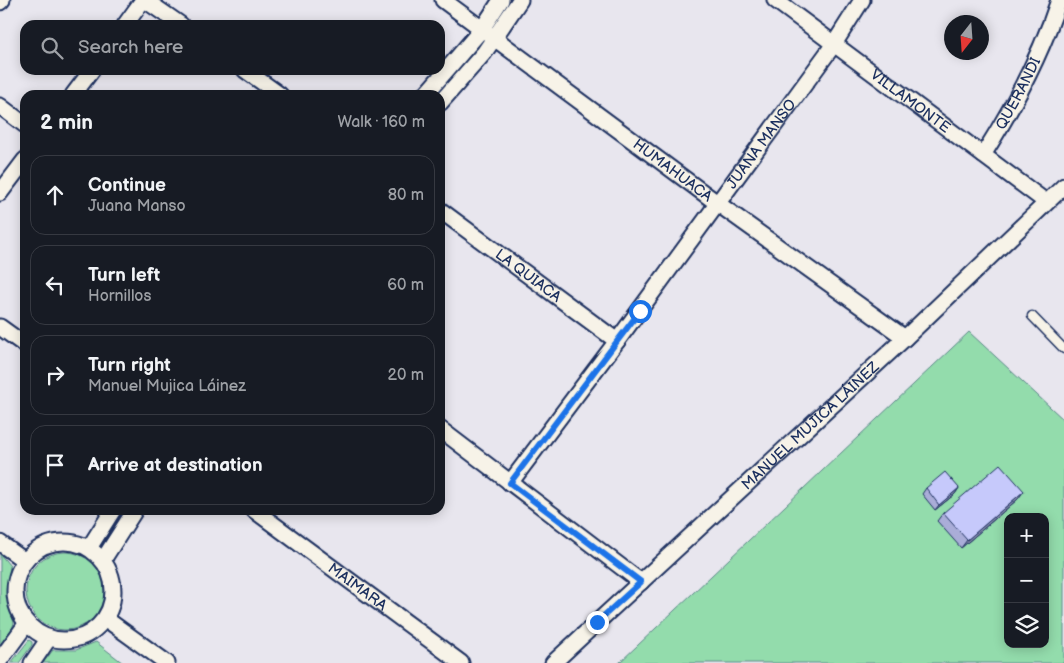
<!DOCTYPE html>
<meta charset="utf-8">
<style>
:root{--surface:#171b24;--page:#20242c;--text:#f1f3f6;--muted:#9ea1a6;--line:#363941}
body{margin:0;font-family:"Balsamiq Sans",sans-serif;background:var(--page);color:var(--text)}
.controls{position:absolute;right:15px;bottom:15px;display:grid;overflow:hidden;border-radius:10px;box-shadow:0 2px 12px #0003}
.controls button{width:45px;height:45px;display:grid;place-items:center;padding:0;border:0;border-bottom:1px solid var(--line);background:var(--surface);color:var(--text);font:25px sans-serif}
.compass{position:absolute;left:944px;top:15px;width:45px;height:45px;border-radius:50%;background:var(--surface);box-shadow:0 2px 12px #0003;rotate:197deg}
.stop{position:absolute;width:15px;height:15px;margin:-11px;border:4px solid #1a73e8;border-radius:50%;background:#fff}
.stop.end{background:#1a73e8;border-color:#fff;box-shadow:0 1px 5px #0008}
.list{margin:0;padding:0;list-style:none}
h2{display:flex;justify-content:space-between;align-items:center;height:65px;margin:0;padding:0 20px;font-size:21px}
h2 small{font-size:16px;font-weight:400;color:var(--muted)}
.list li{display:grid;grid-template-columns:32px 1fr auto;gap:15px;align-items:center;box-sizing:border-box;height:80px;margin:0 10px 10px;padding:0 10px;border:1px solid var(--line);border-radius:15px}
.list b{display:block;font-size:19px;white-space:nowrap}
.list p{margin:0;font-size:16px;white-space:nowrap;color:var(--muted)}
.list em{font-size:16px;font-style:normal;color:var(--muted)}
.icon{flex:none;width:28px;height:28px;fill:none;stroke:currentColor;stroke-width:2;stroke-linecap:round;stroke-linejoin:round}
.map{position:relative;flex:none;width:1064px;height:663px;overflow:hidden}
.search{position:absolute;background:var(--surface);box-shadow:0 2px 12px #0003;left:20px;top:20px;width:425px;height:55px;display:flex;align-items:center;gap:12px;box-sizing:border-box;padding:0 18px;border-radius:15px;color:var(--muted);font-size:19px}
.panel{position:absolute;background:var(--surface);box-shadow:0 2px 12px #0003;left:20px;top:90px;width:425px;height:425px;border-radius:15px}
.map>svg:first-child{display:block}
</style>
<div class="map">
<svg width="1064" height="663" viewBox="0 0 1064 663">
<rect width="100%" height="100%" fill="#e8e6ee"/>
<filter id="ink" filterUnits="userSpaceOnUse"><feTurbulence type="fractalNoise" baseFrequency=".02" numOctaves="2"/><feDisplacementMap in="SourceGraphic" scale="10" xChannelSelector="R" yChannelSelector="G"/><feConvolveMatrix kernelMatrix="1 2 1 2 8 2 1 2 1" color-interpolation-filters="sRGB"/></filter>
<g filter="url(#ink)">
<!-- green -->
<g fill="#93dcac" stroke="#578685" fill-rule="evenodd">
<path d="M969,332L1064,420V663H619ZM1008,517H1045V644H1008Z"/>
<circle cx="65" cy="591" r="39"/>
<path d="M0,554L10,566L6,595L14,623L12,629L0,645Z"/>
<path d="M29,640L32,642V645L19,663H11Z"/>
<path d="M96,642L123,663H43L53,650H76Z"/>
</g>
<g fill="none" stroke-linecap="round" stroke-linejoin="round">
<defs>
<path id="service" d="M1032,316L1064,349"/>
<g id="minor">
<path d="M145,0L181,25"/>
<path id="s1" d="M443,0L717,203L905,338"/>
<path id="s2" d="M775,0L1046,202"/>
<path d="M0,2L2,0"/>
<path d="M125,25L143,0"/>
<path d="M245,70L280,95"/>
<path d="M73,95L92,70"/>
<path d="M425,95L482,29L501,0"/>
<path d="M440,103L484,53L520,0"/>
<path d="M0,106L25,125"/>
<path id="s3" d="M983,155C1014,106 1041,55 1059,0"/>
<path d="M0,193L25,160"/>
<path id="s4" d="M440,210L617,341"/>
<path d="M0,327L25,345"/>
<path d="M440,429L641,582"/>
<path id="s5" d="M510,483L617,341L834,44L862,0"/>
<path id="s6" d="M254,510L461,663"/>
<circle cx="64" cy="591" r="49"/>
<path d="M0,543L25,561"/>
<path d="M89,548L113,510"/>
<path d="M103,560L135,510"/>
<path d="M106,619L167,663"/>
<path d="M0,660L27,623"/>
<path d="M32,663L49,638"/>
<path id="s7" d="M553,663L905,338L1064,186"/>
</g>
</defs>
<!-- service casing -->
<use href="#service" stroke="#1b2f5e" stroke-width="11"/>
<!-- minor casing -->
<use href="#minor" stroke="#1b2f5e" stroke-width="19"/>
<!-- service -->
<use href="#service" stroke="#f7f3e8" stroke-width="8"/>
<!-- minor -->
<use href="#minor" stroke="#f7f3e8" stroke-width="15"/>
</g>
<!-- wall -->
<g fill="#aaadd8" stroke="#1b2f5e">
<path d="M926,488H959L955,494L935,510L922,494Z"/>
<path d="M1018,499L961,548L937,521L943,513Z"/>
</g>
<!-- shaded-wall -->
<g fill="#8b8db0" stroke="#1b2f5e">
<path d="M959,488L955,494L935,510L939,505Z"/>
<path d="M1024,491L1018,499L961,548L967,540Z"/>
</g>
<!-- building -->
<g fill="#c6c9fb" stroke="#1b2f5e">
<path d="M1000,464L1024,491L967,540L943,513Z"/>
<path d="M945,472L959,488L939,505L926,488Z"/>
</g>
</g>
<g fill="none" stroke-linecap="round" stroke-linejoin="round" filter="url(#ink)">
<!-- route -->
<path stroke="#1a73e8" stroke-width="6" d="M597,622L641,582L510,483L640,311"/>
</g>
<g text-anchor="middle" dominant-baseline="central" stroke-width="4" stroke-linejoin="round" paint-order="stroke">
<!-- street labels -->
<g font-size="15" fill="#1b2f5e" stroke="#f7f3e8">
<text stroke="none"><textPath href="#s3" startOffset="71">QUERANDI</textPath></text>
<text stroke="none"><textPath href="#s2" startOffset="169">VILLAMONTE</textPath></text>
<text stroke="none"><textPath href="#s5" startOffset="422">JUANA MANSO</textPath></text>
<text stroke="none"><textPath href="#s1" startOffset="286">HUMAHUACA</textPath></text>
<text stroke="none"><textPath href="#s4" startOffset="110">LA QUIACA</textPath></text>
<text stroke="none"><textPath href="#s7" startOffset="350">MANUEL MUJICA LÁINEZ</textPath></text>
<text stroke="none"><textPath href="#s6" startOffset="129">MAIMARA</textPath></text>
</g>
</g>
</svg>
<div class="controls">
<button>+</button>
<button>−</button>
<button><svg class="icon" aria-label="layers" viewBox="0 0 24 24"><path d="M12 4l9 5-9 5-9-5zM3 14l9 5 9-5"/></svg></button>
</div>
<svg class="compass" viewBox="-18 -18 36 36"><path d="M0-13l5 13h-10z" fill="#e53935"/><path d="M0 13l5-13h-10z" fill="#9ea1a6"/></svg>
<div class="stop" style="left:640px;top:311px"></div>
<div class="stop end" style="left:597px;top:622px"></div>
<div class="search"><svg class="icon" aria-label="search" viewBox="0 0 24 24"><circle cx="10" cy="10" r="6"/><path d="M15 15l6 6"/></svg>Search here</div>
<section class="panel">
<h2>2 min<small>Walk · 160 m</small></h2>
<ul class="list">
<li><svg class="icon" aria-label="ahead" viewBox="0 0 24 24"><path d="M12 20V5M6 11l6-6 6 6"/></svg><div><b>Continue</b><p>Juana Manso</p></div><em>80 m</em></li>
<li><svg class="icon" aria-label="left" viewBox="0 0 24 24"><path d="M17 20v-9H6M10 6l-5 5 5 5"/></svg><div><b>Turn left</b><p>Hornillos</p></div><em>60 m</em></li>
<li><svg class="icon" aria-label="right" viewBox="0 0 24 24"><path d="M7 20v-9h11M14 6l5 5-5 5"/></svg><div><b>Turn right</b><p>Manuel Mujica Láinez</p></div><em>20 m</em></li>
<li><svg class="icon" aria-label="arrive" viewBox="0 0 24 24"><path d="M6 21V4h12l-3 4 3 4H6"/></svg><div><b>Arrive at destination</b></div></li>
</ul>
</section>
</div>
